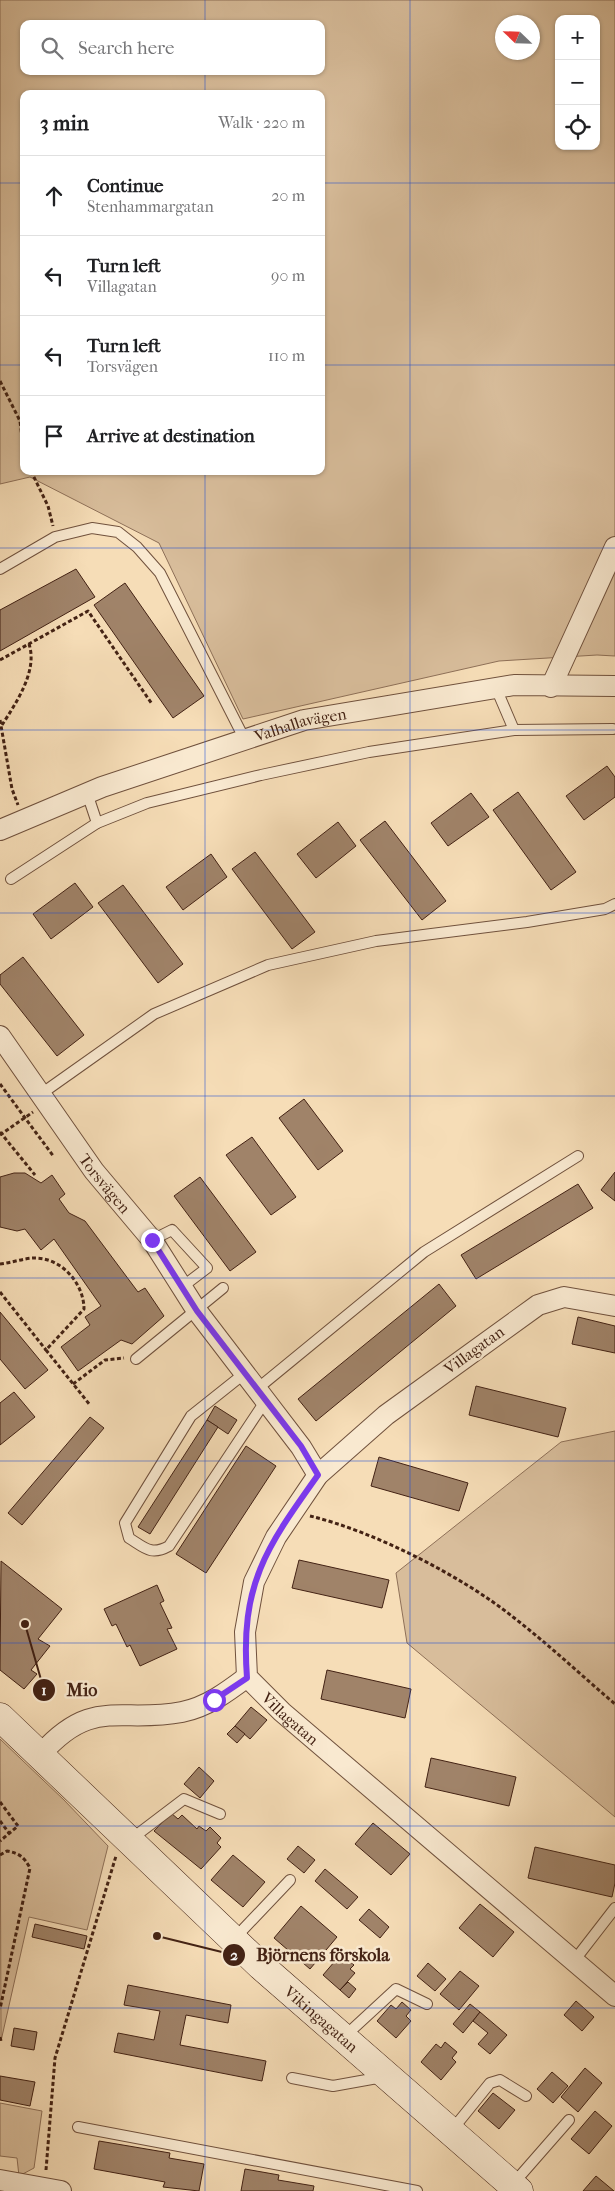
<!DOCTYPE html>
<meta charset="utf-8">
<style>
:root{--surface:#fff;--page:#f2f2f2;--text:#202124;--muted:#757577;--line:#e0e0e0}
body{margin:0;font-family:"IM FELL French Canon",serif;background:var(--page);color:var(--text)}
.controls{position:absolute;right:15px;top:15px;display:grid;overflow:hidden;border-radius:10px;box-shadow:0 1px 4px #0004}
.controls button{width:45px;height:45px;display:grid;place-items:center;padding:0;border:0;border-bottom:1px solid var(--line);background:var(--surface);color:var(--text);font:25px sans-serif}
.compass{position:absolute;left:495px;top:15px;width:45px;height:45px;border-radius:50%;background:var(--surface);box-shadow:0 1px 4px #0004;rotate:293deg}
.stop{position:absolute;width:15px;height:15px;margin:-11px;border:4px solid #7c3aed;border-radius:50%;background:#fff}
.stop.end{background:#7c3aed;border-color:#fff;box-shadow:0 1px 5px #0008}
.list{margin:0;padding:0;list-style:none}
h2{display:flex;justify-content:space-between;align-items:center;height:65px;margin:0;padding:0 20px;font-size:21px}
h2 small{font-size:16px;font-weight:400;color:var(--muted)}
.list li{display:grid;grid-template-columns:32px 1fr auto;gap:15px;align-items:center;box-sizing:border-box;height:80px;padding:0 20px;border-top:1px solid var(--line)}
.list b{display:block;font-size:19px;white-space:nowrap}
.list p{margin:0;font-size:16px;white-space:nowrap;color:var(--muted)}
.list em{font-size:16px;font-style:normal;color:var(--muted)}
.icon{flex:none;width:28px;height:28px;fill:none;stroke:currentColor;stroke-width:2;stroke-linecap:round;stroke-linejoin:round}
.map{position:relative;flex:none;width:615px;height:2191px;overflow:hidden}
.search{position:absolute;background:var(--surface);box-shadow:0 1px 4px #0004;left:20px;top:20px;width:305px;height:55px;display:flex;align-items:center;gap:12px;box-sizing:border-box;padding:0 18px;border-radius:10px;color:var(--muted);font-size:19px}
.panel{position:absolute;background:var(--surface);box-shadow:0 1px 4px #0004;left:20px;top:90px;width:305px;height:385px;border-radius:10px}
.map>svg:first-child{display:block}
</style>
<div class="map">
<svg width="615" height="2191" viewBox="0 0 615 2191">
<rect width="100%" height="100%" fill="#f6ddb7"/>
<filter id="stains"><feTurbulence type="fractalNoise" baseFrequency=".004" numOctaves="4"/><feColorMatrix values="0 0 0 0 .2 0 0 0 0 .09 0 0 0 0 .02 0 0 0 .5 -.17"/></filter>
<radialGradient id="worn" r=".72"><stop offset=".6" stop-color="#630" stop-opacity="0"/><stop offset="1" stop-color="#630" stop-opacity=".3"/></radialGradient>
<!-- green -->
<g fill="#d8bd9b" stroke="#8e7058" fill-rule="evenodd">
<path d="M0,0H615V656L597,655L499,661L243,719L159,543L30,477L0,484ZM559,19H596V146H559ZM502,22H532V52H502ZM24,24H321V71H24ZM24,94H321V471H24Z"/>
<path d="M615,1431V1817L407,1643L396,1573L561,1442Z"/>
<path d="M0,1739L64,1800L108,1846L87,1930L29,1917L1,2041Z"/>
<path d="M0,2103L42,2111L34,2168L19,2176L17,2158L0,2156Z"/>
</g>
<!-- building -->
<g fill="#a08369" stroke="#432214">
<path d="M76,569L95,597L0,651V610Z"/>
<path d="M125,583L204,696L173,718L94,605Z"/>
<path d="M607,766L615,777V797L584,820L566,796Z"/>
<path d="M518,792L576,872L551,890L493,810Z"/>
<path d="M471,793L489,817L448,846L431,823Z"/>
<path d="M385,821L446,901L422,920L360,840Z"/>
<path d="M338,822L356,846L316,878L297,854Z"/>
<path d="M255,852L315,932L292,949L232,869Z"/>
<path d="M211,854L227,877L183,910L166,887Z"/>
<path d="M75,883L93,907L51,939L33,914Z"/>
<path d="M123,885L183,964L158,983L98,903Z"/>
<path d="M23,957L84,1035L57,1056L0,984V975Z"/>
<path d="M304,1099L343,1151L318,1170L279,1118Z"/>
<path d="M252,1137L296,1197L271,1215L226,1155Z"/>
<path d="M615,1172V1201L601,1190Z"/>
<path d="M14,1173H25L41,1183L52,1175L65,1194L59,1199L69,1213L85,1221L138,1292L145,1288L164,1316L132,1344L121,1340L78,1371L61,1347L90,1325L85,1317L101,1306L54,1239L41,1250L25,1229L17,1231L0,1227V1177Z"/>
<path d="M200,1177L256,1252L230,1271L174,1196Z"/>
<path d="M578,1184L593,1208L476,1279L461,1255Z"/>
<path d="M439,1284L456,1306L316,1421L298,1399Z"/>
<path d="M0,1312L48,1370L25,1389L0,1359Z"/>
<path d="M578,1317L615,1326V1353L572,1344Z"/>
<path d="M476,1386L566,1408L558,1437L469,1415Z"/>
<path d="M14,1392L35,1417L0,1445V1403Z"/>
<path d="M215,1406L237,1420L228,1434L207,1420Z"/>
<path d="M90,1417L104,1428L22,1525L8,1513Z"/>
<path d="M207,1420L218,1427L150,1534L138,1527Z"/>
<path d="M246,1446L276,1466L206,1573L176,1554Z"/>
<path d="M379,1457L468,1483L459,1511L371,1486Z"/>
<path d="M299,1560L389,1580L382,1608L292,1588Z"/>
<path d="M1,1561L62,1609L38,1639L50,1646L31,1670L37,1674L24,1689L0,1670Z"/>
<path d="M157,1585L164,1601L160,1603L172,1628L167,1629L177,1649L140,1666L130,1645L127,1647L116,1624L112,1626L104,1609Z"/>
<path d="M327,1670L411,1689L405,1718L321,1699Z"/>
<path d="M251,1707L267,1720L250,1739L235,1726Z"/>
<path d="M235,1726L245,1734L237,1743L227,1734Z"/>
<path d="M431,1758L516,1777L509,1806L425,1787Z"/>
<path d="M199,1767L214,1781L200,1798L184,1784Z"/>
<path d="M171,1813L178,1819L182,1815L197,1829L199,1826L206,1831L210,1827L221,1838L217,1843L221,1847L201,1869L154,1831Z"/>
<path d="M373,1823L410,1854L391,1875L355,1844Z"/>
<path d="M298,1846L315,1860L304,1873L287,1859Z"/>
<path d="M535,1847L615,1865V1883L612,1897L528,1878Z"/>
<path d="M233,1855L265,1882L243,1907L211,1880Z"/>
<path d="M325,1869L358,1897L347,1909L315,1881Z"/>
<path d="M480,1904L514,1932L493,1957L459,1928Z"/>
<path d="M301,1906L337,1937L310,1969L274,1938Z"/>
<path d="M369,1909L389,1927L380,1938L359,1920Z"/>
<path d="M35,1924L87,1936L84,1949L32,1937Z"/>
<path d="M341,1954L354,1965L350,1969L355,1973L340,1990L323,1975Z"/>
<path d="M428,1963L446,1979L435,1991L417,1976Z"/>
<path d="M460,1971L479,1986L459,2010L440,1994Z"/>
<path d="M348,1982L356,1989L349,1998L340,1990Z"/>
<path d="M128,1985L231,2005L228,2023L186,2015L180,2045L266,2061L262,2081L114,2052L118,2033L154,2040L160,2011L124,2005Z"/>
<path d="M576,2001L594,2017L582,2031L564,2015Z"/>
<path d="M402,2002L411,2010L406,2016L411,2021L396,2038L377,2021L391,2005L396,2009Z"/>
<path d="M470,2004L480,2012L463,2033L453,2024Z"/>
<path d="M480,2012L507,2035L490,2054L478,2044L488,2033L473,2021Z"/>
<path d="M14,2028L37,2032L34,2050L11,2046Z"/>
<path d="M445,2042L457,2052L452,2058L456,2062L441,2080L421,2062L436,2044L441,2048Z"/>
<path d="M585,2068L602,2083L578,2112L561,2097Z"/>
<path d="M552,2072L568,2086L553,2103L537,2089Z"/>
<path d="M0,2076L35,2082L30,2106L0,2100Z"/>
<path d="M493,2093L515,2110L499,2129L478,2111Z"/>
<path d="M595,2111L612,2126L589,2154L571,2139Z"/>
<path d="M99,2141L170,2153L169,2158L204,2164L199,2191L163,2187L165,2182L94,2169Z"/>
<path d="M245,2169L279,2175L278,2180L314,2186L313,2191H241Z"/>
<path d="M596,2176L614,2191H583Z"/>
</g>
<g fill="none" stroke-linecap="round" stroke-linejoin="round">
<defs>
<g id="lane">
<path d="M0,569L55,537L92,528L118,532L137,547L160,573L245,740"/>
<path d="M496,688L514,730L613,729"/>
<path d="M87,793L97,823"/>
<path d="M11,879L97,823L147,803L261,775L369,752L514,730"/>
<path d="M41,1094L154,1014L268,965L376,941L527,922L605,909L615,904"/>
<path d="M152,1240L172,1230L207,1268L182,1287"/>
<path d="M136,1359L223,1288"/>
<path d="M245,1373L191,1416L125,1523L129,1538C145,1548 151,1556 169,1546L266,1400"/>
<path d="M257,1389L424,1252L578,1156"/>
<path d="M130,1840L184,1799L220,1814"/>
<path d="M234,1939L290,1880"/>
<path d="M574,1961L615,1908"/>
<path d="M344,2037L396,1989L427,2004"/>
<path d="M292,2078L333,2086L383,2077"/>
<path d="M78,2127L417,2191"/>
<path d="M452,2130L490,2083L500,2080L526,2096"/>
<path d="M513,2184L569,2120"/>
</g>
<g id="street">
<path d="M551,687L615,547"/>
<path id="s1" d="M0,830L102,787L304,720L514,685L615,686"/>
<path id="s2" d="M0,1036L94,1171L152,1240L197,1311L301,1447L318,1475"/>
<path id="s3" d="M615,1306L564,1297L538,1305L386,1415L318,1475L276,1537L254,1582L245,1632L247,1677L282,1712L615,1996"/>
<path d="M41,1754C93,1696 119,1724 182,1712C207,1707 227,1692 247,1677"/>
<path d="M0,2180L61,2191"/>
</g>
<g id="secondary">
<path id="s4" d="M0,1717L261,1966L519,2191"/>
</g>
</defs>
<!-- lane casing -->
<use href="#lane" stroke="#70513d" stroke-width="12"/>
<!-- street casing -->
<use href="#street" stroke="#70513d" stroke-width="22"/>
<!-- secondary casing -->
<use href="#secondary" stroke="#432214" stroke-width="29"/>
<!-- path -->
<g stroke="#432214" stroke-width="3" stroke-dasharray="4 2.5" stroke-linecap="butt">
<path d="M0,381L20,421L24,454"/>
<path d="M31,471L48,506L53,526"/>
<path d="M0,660L88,611L152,704"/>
<path d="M0,720L12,789L18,805"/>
<path d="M2,725C16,703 38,671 29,644"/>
<path d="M0,1084L54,1157"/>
<path d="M0,1132L35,1175"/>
<path d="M0,1135L33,1112"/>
<path d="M0,1264C11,1263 24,1258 35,1258C62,1258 84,1284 84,1309L46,1350L90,1405"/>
<path d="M0,1292L46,1350"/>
<path d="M73,1384L105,1360L124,1358"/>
<path d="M310,1516C373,1531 462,1576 513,1617C548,1644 581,1675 615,1704"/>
<path d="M0,1802L18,1826L0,1841"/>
<path d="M0,1821L9,1833"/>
<path d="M0,1855L7,1851C19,1853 24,1857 30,1868L0,2009"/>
<path d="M0,2037L1,2041"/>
<path d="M46,2170L55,2058L116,1856"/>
</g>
<!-- lane -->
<use href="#lane" stroke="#f9e9d0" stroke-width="10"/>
<!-- street -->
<use href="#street" stroke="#f9e9d0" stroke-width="20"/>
<!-- secondary -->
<use href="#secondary" stroke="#f9e9d0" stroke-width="28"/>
</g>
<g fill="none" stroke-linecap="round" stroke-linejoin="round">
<!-- route -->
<path stroke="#7c3aed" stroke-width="6" d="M152,1240L197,1311L301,1446L318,1475C266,1548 240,1584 247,1678L214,1700"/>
</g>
<!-- grid -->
<path fill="none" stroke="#1d4ed8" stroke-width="1" stroke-opacity="0.55" d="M205,0V24M410,0V2191M205,71V94M0,183H24M321,183H615M0,365H24M321,365H615M205,471V2191M0,548H615M0,730H615M0,913H615M0,1096H615M0,1278H615M0,1461H615M0,1643H615M0,1826H615M0,2008H615"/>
<g text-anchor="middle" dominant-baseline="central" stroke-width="5" stroke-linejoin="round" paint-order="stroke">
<!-- street labels -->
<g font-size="16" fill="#432214" stroke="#f9e9d0">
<text stroke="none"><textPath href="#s1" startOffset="319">Valhallavägen</textPath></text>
<text stroke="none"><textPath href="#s2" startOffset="181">Torsvägen</textPath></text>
<text transform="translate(474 1350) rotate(-36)">Villagatan</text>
<text stroke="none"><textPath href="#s3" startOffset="638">Villagatan</textPath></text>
<text stroke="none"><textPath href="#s4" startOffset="441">Vikingagatan</textPath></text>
</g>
</g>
<!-- callouts -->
<path fill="none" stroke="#432214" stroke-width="2" d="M25 1624L44 1690M157 1936L234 1955"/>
<g fill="#432214" stroke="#f9e9d0" stroke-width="2">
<circle cx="25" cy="1624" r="5"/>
<circle cx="157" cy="1936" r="5"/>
<circle cx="44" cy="1690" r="12"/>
<circle cx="234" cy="1955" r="12"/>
</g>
<g font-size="15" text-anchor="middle" font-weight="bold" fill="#fff">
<text x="44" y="1695">1</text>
<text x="234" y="1960">2</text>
</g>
<g font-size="18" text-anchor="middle" font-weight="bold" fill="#432214" stroke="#f9e9d0" stroke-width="5" stroke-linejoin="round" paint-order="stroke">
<text x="82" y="1696">Mio</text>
<text x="323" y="1961">Björnens förskola</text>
</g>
<rect width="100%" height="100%" filter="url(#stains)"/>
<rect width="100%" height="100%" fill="url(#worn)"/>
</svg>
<div class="controls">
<button>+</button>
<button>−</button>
<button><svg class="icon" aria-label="locate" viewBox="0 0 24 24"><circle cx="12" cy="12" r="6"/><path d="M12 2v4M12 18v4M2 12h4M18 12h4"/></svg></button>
</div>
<svg class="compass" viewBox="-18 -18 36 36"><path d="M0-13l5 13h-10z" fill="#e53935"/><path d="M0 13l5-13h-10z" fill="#757577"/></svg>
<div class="stop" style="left:214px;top:1700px"></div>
<div class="stop end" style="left:152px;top:1240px"></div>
<div class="search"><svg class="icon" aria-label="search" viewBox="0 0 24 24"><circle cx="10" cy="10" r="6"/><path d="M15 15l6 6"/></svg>Search here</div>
<section class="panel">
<h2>3 min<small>Walk · 220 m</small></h2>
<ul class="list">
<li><svg class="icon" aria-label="ahead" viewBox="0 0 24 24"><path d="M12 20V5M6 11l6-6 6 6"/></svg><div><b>Continue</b><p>Stenhammargatan</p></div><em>20 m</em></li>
<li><svg class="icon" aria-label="left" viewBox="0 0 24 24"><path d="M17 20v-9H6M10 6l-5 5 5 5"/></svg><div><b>Turn left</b><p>Villagatan</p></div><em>90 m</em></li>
<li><svg class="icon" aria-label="left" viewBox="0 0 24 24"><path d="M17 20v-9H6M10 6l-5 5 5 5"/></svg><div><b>Turn left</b><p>Torsvägen</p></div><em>110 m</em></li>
<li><svg class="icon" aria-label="arrive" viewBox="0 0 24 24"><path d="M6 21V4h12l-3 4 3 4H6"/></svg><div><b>Arrive at destination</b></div></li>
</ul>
</section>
</div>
